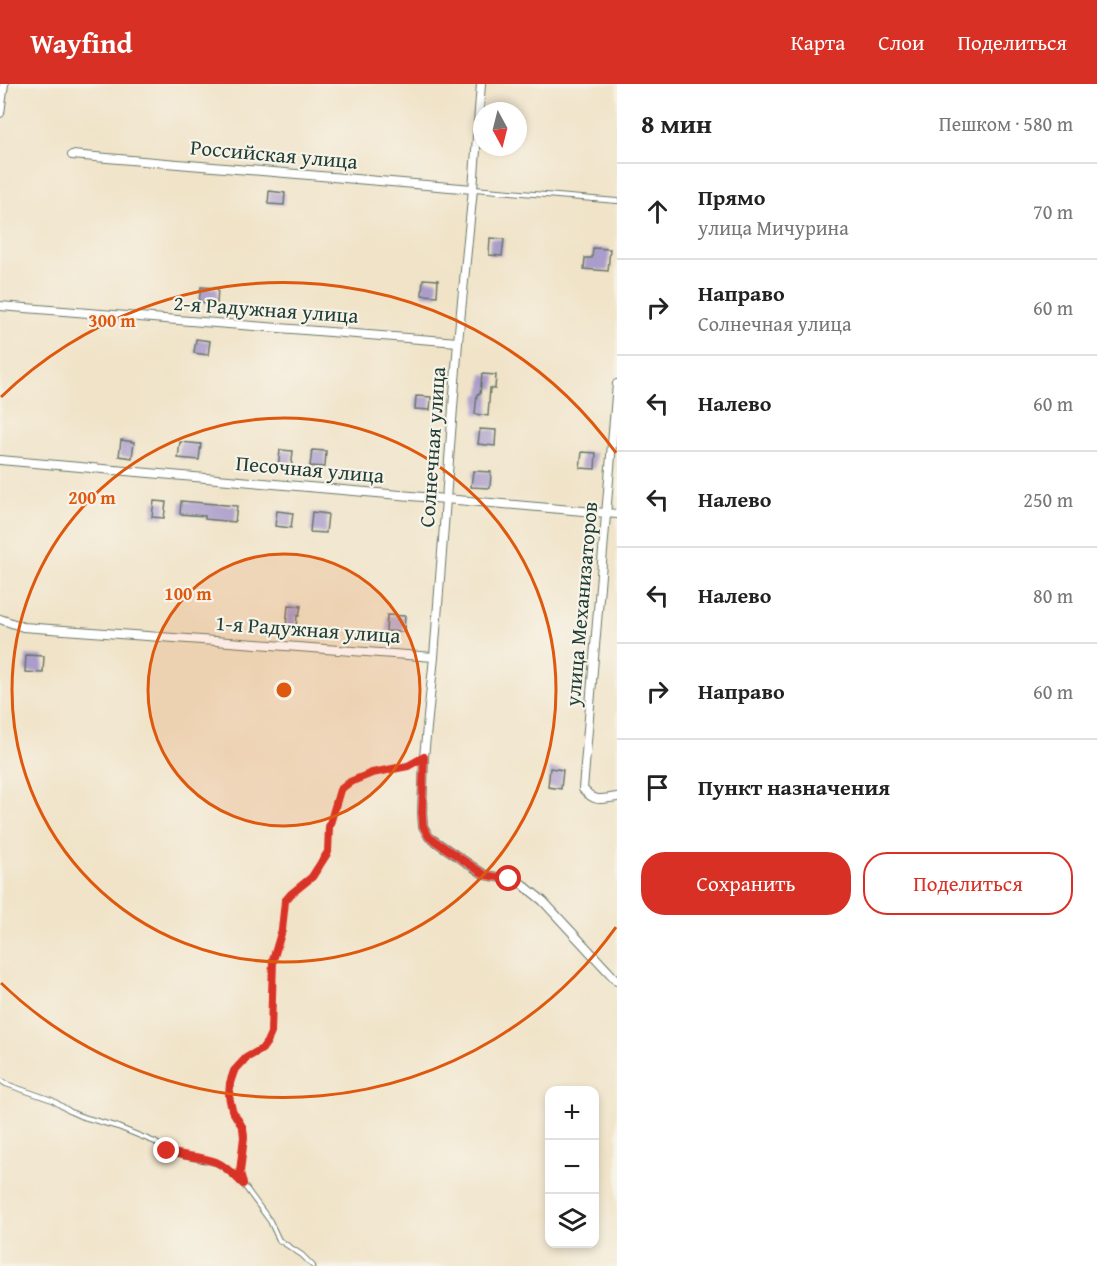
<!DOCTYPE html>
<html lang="ru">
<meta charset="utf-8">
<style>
:root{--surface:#fff;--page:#f2f2f2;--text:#222;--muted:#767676;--line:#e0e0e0;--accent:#d93025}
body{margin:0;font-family:"Gentium Book Plus",serif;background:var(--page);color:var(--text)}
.controls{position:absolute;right:18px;bottom:18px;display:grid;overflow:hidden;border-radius:12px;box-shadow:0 3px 9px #0003}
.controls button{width:54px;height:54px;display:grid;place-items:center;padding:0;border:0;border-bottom:2px solid var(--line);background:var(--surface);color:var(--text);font:30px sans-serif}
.compass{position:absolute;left:473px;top:18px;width:54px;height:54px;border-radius:50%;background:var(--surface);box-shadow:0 3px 9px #0003;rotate:173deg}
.stop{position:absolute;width:18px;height:18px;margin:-14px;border:4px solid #d93025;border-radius:50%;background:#fff}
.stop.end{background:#d93025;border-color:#fff;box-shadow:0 2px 6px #0008}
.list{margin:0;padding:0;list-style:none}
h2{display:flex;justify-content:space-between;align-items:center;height:78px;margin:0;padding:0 24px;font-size:26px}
h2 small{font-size:20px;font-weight:400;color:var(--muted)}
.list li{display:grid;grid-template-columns:39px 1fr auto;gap:18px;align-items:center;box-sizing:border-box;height:96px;padding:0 24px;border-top:2px solid var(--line)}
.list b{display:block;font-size:22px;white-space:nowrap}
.list p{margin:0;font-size:20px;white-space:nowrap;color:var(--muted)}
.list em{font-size:20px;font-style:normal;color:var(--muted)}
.actions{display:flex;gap:12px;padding:18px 24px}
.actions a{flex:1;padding:14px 0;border:2px solid var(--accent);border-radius:24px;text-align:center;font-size:21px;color:var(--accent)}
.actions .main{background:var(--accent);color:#fff}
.icon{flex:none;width:33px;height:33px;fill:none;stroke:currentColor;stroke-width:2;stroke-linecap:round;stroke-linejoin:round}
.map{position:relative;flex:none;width:617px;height:1182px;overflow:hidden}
header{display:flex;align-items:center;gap:36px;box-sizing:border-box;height:84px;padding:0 30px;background:var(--accent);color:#fff}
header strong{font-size:28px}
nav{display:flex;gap:33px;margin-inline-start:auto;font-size:21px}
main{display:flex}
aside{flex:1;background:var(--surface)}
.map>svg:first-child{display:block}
</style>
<header>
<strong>Wayfind</strong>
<nav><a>Карта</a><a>Слои</a><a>Поделиться</a></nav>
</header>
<main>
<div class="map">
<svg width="617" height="1182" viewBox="0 0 617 1182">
<rect width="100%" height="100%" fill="#f7f3e8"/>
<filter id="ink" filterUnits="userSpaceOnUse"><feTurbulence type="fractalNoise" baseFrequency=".0167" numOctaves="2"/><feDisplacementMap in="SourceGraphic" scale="12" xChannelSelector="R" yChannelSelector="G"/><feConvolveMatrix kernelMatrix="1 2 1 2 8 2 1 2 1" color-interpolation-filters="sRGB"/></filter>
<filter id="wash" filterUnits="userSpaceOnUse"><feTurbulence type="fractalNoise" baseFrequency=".008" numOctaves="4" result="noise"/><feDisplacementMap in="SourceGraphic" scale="24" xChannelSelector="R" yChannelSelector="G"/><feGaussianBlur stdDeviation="1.35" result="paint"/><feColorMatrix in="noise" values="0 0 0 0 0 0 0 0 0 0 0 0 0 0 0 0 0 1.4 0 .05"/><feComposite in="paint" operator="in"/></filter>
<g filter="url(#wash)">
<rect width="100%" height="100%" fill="#f0e3c8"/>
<g id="blocks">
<!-- building -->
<g fill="#ab9dcb">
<path d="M269,107L285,109L284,121L268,120Z"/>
<path d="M490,154L504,155L502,172L489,171Z"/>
<path d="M593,164L610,165L608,187L584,185L585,174H592Z"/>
<path d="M423,195L438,196L437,212L422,211Z"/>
<path d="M201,203L218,204L217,220L199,218Z"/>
<path d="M196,255L210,257L208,271L194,269Z"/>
<path d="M482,290L496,291L495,305L490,304L488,332L475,330L477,310H480Z"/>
<path d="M416,312L431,313L430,326L415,325Z"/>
<path d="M480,345L496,346L495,362L478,360Z"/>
<path d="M121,356L134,358L132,374L119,372Z"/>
<path d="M180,358L201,360L199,376L178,374Z"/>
<path d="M280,366L293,367L291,386L278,385Z"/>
<path d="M312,366L326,367L325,383L310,382Z"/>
<path d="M582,368L596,369L595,385L580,384Z"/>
<path d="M473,387L491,388L490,404L471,403Z"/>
<path d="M154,417L166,418L164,434L152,433Z"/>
<path d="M181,417L237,422L235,438L205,435V432L180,430Z"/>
<path d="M277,427L293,429L291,444L275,442Z"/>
<path d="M312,428L328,430L326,449L310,448Z"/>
<path d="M288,521L301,522L299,532H297L296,543L286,542Z"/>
<path d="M387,531L405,532L404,548L386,547Z"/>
<path d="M26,571L44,572L43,589L25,588Z"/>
<path d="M550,684L563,686L561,705L548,703Z"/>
</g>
</g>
</g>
<g filter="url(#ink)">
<use href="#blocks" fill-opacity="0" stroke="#687768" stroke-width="1.5"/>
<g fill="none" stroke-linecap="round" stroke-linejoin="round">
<defs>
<g id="lane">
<path d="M474,105L617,117"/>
<path d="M0,996L6,1000L52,1016L71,1028L80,1032L118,1043L155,1058L167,1067L175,1070L217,1079L233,1090L243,1100L270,1137L279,1156L302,1171L313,1182"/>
</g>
<g id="street">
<path d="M481,0L473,105L458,258L434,573L424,673L422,729L423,742L429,753L485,791L509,795L522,800L543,817L617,897"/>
<path d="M0,29L4,0"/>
<path d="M72,71L473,105"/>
<path d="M0,222L458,258"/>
<path d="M617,300L583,705C596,719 600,715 617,713"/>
<path d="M0,376L617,430"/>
<path d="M0,535L23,543L434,573"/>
</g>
</defs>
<!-- lane casing -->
<use href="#lane" stroke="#687768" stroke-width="6"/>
<!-- street casing -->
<use href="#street" stroke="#687768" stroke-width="10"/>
<!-- path -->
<path stroke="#687768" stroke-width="1.5" stroke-dasharray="4.5 4.5" stroke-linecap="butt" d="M240,1087C242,1075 247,1058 243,1046C241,1038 235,1032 232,1025C228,1014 228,999 233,989C239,977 252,973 262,965C267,961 269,955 271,949L273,876L282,846L285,817L291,810L312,793L328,768L329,743L340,706L350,698L372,689L408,682L414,679"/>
<!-- lane -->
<use href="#lane" stroke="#fff" stroke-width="4"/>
<!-- street -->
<use href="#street" stroke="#fff" stroke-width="8"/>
</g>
</g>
<g fill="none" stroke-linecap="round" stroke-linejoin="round" filter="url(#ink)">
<!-- route -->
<path stroke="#d93025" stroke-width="8" d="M167,1067C183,1073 200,1072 216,1078C226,1082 235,1092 243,1100L240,1088L244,1053L243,1044L232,1026L229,1012L230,999L234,987L246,974L262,965L267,958L271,949L273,876L282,846L285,817L291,810L312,793L328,768L329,743L340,706L350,698L372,689L408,682L424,673L422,729L423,742L429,753L485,791L509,795"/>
</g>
<!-- distance rings -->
<circle cx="284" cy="606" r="136" fill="#de580e" fill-opacity=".12"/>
<g fill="none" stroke="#de580e" stroke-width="3">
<circle cx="284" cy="606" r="136"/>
<circle cx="284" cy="606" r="272"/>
<path d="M616 843A408 408 0 0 1 1 899M1 313A408 408 0 0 1 616 369"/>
</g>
<g text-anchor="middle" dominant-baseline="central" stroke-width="4.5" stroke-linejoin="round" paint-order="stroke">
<!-- street labels -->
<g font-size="21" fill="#1f3d34" stroke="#f7f3e8">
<text transform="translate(274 70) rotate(5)">Российская улица</text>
<text transform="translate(266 225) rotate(4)">2-я Радужная улица</text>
<text transform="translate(432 363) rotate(-86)">Солнечная улица</text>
<text transform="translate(310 385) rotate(5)">Песочная улица</text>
<text transform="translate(581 520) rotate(-85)">улица Механизаторов</text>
<text transform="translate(308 545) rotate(4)">1-я Радужная улица</text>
</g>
</g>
<circle cx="284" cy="606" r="9" fill="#de580e" stroke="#f7f3e8" stroke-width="3"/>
<g font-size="18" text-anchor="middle" font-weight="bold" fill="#de580e" stroke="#f7f3e8" stroke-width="4.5" stroke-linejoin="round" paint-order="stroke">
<text x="112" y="243">300 m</text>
<text x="92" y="420">200 m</text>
<text x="188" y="516">100 m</text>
</g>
</svg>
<div class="controls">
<button>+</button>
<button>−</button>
<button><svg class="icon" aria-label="layers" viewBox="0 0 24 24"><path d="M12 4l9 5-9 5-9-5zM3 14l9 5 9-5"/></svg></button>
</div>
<svg class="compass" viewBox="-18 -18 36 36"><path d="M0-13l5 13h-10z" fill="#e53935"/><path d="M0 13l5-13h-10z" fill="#767676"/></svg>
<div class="stop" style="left:509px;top:795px"></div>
<div class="stop end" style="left:167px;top:1067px"></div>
</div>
<aside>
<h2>8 мин<small>Пешком · 580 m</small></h2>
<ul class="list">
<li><svg class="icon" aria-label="ahead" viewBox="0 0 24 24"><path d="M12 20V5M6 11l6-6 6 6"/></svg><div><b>Прямо</b><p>улица Мичурина</p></div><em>70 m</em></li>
<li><svg class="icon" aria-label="right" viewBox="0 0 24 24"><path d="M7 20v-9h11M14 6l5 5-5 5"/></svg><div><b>Направо</b><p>Солнечная улица</p></div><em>60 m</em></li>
<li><svg class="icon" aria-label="left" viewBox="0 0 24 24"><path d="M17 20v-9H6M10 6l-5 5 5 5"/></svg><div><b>Налево</b></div><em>60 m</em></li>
<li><svg class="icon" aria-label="left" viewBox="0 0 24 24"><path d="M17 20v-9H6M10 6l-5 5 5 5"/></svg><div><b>Налево</b></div><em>250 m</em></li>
<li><svg class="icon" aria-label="left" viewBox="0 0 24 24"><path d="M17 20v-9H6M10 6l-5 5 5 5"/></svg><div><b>Налево</b></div><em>80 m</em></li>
<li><svg class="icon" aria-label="right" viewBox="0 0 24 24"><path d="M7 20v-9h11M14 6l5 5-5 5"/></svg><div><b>Направо</b></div><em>60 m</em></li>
<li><svg class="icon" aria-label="arrive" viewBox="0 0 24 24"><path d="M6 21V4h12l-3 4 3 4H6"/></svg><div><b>Пункт назначения</b></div></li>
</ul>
<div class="actions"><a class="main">Сохранить</a><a>Поделиться</a></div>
</aside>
</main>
